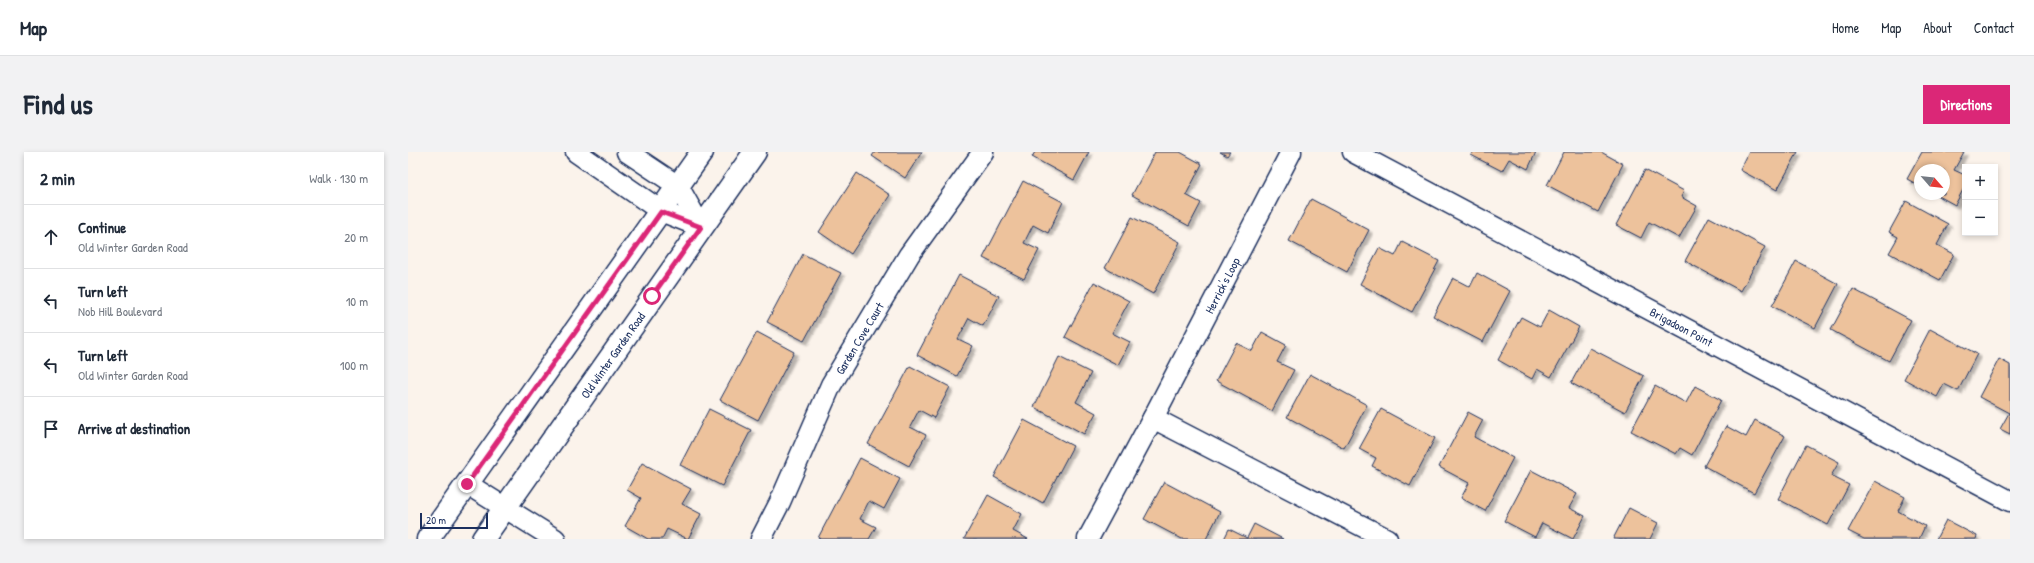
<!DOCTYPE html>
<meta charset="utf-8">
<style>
:root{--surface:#fff;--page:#f2f2f3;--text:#1f2937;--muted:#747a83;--line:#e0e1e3;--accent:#db2777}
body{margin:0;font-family:"Patrick Hand",sans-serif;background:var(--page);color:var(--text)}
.controls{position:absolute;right:12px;top:12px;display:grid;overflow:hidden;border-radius:0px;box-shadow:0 2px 6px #0003}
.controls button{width:36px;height:36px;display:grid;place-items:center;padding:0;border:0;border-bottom:1px solid var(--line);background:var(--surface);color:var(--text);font:20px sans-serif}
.compass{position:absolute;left:1506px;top:12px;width:36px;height:36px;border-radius:50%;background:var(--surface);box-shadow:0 2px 6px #0003;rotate:118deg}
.scale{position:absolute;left:12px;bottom:10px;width:68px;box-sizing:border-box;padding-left:4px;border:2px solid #1b2f5e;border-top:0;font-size:11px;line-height:14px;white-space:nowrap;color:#1b2f5e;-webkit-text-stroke:3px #fff;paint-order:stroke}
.stop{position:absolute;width:12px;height:12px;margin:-9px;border:3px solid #db2777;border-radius:50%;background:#fff}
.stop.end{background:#db2777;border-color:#fff;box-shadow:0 1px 4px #0008}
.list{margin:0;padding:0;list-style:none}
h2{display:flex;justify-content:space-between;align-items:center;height:52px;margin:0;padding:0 16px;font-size:17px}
h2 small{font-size:13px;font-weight:400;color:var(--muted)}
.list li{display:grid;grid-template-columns:26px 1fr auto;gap:12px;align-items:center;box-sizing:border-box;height:64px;padding:0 16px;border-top:1px solid var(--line)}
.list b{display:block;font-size:15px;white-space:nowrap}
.list p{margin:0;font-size:13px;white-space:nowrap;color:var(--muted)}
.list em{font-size:13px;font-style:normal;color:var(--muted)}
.icon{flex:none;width:22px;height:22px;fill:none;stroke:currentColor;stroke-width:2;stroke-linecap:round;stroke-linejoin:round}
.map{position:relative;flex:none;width:1602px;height:387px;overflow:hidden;border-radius:0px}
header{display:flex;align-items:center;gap:24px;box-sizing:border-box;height:56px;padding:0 20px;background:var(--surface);border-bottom:1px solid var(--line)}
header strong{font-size:19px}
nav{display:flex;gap:22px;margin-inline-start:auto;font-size:14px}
.intro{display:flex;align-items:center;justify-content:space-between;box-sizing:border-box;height:96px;padding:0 24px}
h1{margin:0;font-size:28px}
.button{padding:10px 18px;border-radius:0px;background:var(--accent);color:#fff;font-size:14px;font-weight:700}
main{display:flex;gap:24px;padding:0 24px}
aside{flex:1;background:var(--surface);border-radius:0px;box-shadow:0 2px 6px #0003}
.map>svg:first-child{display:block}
</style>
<header>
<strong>Map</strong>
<nav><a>Home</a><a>Map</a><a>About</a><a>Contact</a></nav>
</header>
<div class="intro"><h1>Find us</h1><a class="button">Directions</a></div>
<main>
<aside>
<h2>2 min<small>Walk · 130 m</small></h2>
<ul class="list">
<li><svg class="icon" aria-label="ahead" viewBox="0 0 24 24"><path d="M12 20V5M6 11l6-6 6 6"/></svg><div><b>Continue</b><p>Old Winter Garden Road</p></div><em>20 m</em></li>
<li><svg class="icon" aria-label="left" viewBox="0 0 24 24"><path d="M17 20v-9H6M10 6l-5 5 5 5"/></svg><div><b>Turn left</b><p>Nob Hill Boulevard</p></div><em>10 m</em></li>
<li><svg class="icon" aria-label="left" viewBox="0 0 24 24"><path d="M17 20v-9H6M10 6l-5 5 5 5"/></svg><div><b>Turn left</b><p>Old Winter Garden Road</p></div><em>100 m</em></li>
<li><svg class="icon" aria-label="arrive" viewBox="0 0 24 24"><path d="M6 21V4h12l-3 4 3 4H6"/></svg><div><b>Arrive at destination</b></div></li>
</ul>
</aside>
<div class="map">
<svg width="1602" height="387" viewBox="0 0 1602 387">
<defs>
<filter id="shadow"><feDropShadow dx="3.5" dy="3.5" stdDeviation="1" flood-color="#0004"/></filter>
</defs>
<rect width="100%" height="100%" fill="#fbf3eb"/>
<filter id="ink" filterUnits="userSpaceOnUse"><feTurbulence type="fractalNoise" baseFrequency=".025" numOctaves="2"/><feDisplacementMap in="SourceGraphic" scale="8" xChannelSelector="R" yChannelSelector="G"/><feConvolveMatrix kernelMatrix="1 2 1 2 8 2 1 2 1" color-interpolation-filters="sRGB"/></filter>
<g filter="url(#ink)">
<!-- building -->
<g fill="#edc29c" stroke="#1b2f5e" filter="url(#shadow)">
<path d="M467,0H514L497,26L464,4Z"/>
<path d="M627,0H681L666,28L624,5Z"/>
<path d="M747,0H772L794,12L778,43L793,51L781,74L724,43Z"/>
<path d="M812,0H822L819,4Z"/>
<path d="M1065,0H1128L1120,17L1101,7L1094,19L1063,3Z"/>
<path d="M1156,0H1193L1215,12L1190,60L1139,33Z"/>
<path d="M1341,0H1390L1369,38L1332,18Z"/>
<path d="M1514,0H1556L1546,18L1557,23V34L1547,53L1527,42H1536V18H1512V34L1499,27Z"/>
<path d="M1237,18L1276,39L1273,45L1289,54L1271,86L1241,70L1233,86L1208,73Z"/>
<path d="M449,21L482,43L443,102L411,80Z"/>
<path d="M615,29L655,50L640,81L625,73L616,91L631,98L616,127L575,106Z"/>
<path d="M903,47L961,78L939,120L881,89Z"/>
<path d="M1498,49L1540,72L1529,93L1546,102L1532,128L1481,101L1490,85L1481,80Z"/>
<path d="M724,65L772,90L745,142L697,116Z"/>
<path d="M1301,65L1357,95L1333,139L1277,109Z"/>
<path d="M994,90L1031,109L1004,160L952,132L971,96L987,104Z"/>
<path d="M395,102L433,121L396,189L359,170Z"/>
<path d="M1388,109L1430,132L1407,176L1364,154Z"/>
<path d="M1069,121L1102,139L1075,190L1025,164L1045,126L1062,135Z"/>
<path d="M551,123L591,144L575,174L561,166L550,187L565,194L549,224L509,203Z"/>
<path d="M686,130L721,149L704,181L722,190L710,213L657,185Z"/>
<path d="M1445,137L1503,168L1481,209L1423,178Z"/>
<path d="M1141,158L1171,175L1143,225L1129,217L1124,227L1090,208L1113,165L1132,175Z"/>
<path d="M1522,177L1569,202L1550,239L1536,232L1529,245L1496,227Z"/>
<path d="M349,180L386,200L350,268L312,248Z"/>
<path d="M854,180L878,193L869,210L886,218L864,259L808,229L828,191L844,199Z"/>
<path d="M1182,196L1236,224L1217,260L1163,231Z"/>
<path d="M651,205L683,221L668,250L688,261L676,282L626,255Z"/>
<path d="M1591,207L1602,213V282L1592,277L1601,261L1571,245Z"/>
<path d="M502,214L542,235L526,266L511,258L502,275L518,283L501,314L460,292Z"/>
<path d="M902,222L959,253L936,296L879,265Z"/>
<path d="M1247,234L1278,251L1287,234L1313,248L1284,303L1272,296L1268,302L1223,279Z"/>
<path d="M301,257L343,278L314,334L272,313Z"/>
<path d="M973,257L1027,286L1002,334L964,314L968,306L951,297Z"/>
<path d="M1060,260L1075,268L1066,285L1105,306L1077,359L1053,346L1061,331L1031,315Z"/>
<path d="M616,268L665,294L635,351L586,325Z"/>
<path d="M1347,268L1377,284L1346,341L1296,314L1318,274L1338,285Z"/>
<path d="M1398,293L1431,310L1423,324L1441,333L1420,373L1370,347Z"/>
<path d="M452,306L492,327L476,357L461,349L452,367L468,375L461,387H413L410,386Z"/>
<path d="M234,311L283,337L274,352L293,362L280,387L259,377L254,387H240L217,374L233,346L219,338Z"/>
<path d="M1123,318L1169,342L1161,356L1177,364L1165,387L1134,371L1127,385L1096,369Z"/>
<path d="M1467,329L1497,345L1490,359L1517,374L1511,387H1456L1440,379Z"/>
<path d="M756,330L812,360L798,387H774L736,367Z"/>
<path d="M580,343L614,362L605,379L620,387H556Z"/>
<path d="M1221,356L1250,371L1242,387H1205Z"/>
<path d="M1538,368L1569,384L1568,387H1528Z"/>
<path d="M846,372L875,387H816L821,377L839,386Z"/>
</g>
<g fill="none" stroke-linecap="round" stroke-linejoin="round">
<defs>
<g id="minor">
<path d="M168,0L253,59L293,75"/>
<path d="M219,0L270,34L293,75"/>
<path id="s1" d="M945,0L1602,349"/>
<path d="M745,266L979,387"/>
<path d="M59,332L147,387"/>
<path id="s2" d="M353,387L372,350L423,233L501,103L575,0"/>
<path id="s3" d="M680,387L745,266L883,0"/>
</g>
<g id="secondary">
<path d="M20,387L294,0"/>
<path id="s4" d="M75,387L347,0"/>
</g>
</defs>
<!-- minor casing -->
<use href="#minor" stroke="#1b2f5e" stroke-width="23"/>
<!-- secondary casing -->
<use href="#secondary" stroke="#1b2f5e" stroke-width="25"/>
<!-- minor -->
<use href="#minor" stroke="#fff" stroke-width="20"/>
<!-- secondary -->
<use href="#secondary" stroke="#fff" stroke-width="22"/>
</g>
</g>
<g fill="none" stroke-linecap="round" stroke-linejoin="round" filter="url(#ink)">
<!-- route -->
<path stroke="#db2777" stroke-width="5" d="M59,332L253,60L293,75L244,144"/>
</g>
<g text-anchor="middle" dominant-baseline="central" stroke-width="4" stroke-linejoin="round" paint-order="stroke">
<!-- street labels -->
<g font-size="12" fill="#1b2f5e" stroke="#fff">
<text stroke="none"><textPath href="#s3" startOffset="287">Herrick's Loop</textPath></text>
<text stroke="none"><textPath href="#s1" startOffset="372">Brigadoon Point</textPath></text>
<text stroke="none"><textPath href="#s2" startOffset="224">Garden Cove Court</textPath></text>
<text stroke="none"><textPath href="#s4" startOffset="225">Old Winter Garden Road</textPath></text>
</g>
</g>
</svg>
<div class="controls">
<button>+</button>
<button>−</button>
</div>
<svg class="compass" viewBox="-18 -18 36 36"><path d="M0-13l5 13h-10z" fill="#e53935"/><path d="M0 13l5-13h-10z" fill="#747a83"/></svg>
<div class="scale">20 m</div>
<div class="stop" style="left:244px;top:144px"></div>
<div class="stop end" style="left:59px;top:332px"></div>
</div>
</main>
